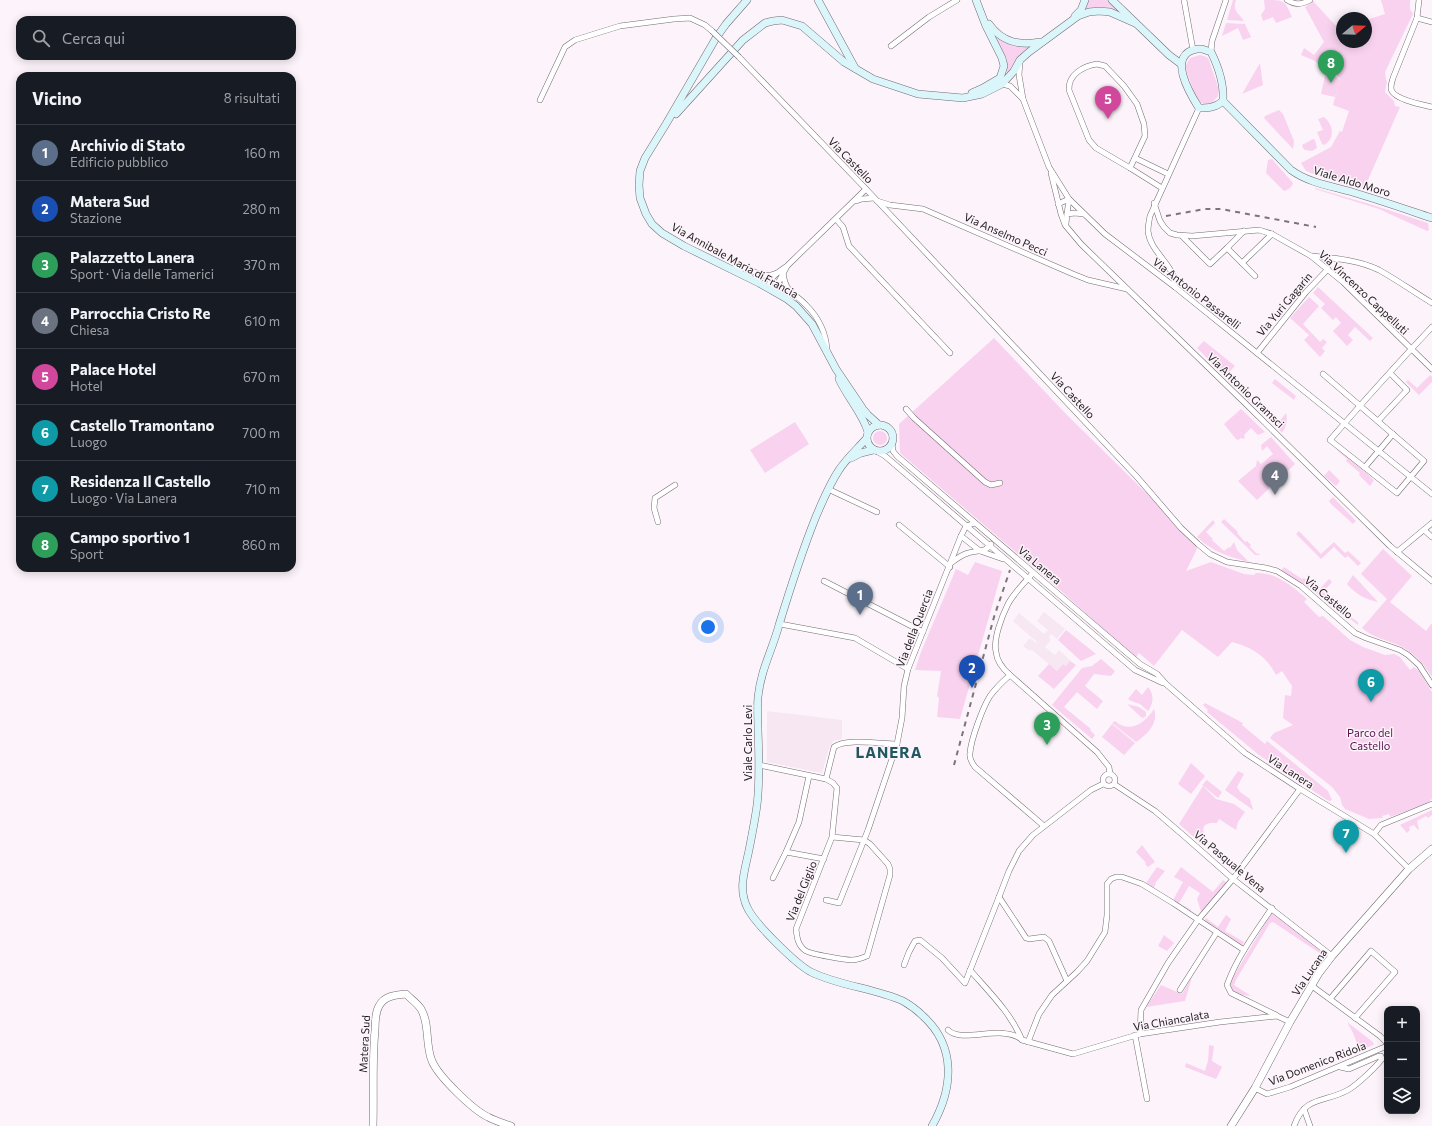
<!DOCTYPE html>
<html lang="it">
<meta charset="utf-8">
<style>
:root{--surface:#171b24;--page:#242831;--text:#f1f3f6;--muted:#9ea1a6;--line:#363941;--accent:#1a73e8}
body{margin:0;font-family:Commissioner,sans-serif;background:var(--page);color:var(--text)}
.controls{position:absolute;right:12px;bottom:12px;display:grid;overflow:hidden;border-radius:8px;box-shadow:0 2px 10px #0003}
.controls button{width:36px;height:36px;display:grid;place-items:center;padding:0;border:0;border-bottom:1px solid var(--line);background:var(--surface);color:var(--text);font:20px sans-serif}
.compass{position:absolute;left:1336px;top:12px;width:36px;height:36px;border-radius:50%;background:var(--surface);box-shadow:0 2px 10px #0003;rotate:71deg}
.you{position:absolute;left:708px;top:627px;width:14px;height:14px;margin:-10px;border:3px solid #fff;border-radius:50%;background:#1a73e8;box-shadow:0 0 0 6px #1a73e833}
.badge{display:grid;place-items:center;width:26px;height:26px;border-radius:50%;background:var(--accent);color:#fff;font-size:13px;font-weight:700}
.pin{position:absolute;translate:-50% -33px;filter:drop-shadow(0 1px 2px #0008)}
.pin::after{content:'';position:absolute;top:21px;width:14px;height:12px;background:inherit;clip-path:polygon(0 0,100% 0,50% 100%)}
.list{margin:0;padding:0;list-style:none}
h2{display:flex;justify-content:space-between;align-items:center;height:52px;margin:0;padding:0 16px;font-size:17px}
h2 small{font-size:13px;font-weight:400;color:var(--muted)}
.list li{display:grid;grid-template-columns:26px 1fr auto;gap:12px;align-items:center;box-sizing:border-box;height:56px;padding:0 16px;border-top:1px solid var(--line)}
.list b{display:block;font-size:15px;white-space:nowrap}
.list p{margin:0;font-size:13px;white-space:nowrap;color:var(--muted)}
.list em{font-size:13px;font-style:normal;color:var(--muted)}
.icon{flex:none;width:22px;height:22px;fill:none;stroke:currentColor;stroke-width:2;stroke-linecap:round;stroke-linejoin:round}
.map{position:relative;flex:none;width:1432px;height:1126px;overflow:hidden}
.search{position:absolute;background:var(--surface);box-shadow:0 2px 10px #0003;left:16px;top:16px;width:280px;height:44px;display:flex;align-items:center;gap:10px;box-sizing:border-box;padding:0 14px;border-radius:12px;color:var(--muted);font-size:15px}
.panel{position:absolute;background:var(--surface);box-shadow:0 2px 10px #0003;left:16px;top:72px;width:280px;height:500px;border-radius:12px}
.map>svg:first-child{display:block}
</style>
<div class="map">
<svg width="1432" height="1126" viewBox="0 0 1432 1126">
<rect width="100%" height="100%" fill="#fcf4fa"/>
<!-- built -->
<g fill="#f7e7f2">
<path d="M1044,612L1065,629L1057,639L1051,634L1049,638L1051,640L1045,647L1055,655L1059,650L1071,661L1066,666L1063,664L1057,671L1032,650L1030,651L1023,646L1030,638L1036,643L1037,642L1013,621L1019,613L1044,634L1048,630L1037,621Z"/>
<path d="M767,711L842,720V739L833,741L829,748L822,773L767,762Z"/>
</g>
<!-- green -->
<g fill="#f9d2ef">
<path d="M1088,0H1107L1124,15C1112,7 1096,4 1083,11Z"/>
<path d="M1233,0H1236C1232,11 1239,13 1244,21L1227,20Z"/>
<path d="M1264,0C1284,0 1285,0 1292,17L1276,23L1273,17L1263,21L1261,15L1265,9Z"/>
<path d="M1381,0H1410V9L1413,14L1385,72L1386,80L1387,81L1385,92L1394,101L1395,106L1400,107L1364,189L1327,179L1306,171L1301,163L1331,147L1340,131L1342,132L1349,111L1333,105L1340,79L1326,64L1324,68L1320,66L1315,61L1301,55L1304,48L1314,55L1324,42L1305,7L1313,1L1335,25L1342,27V42H1366V20L1385,14Z"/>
<path d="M1226,23L1245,24L1251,37L1243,40L1238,28L1222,36Z"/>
<path d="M995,37L1012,45L1030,47L1018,57L1007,74V59Z"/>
<path d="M1200,55L1207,57L1209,60L1219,90L1218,96L1212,103L1204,104L1199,102L1195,95L1186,70V65L1190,58Z"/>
<path d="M1260,63L1263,85L1242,94Z"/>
<path d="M1326,71L1332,72L1340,80L1335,97L1321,94Z"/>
<path d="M1279,110L1283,114L1294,141L1293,149L1264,118L1265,116Z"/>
<path d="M1324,117C1333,124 1336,139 1324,145L1322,144L1317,132L1323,130L1318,119Z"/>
<path d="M1313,139L1315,140L1317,148L1312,151L1305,150L1303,148L1302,145Z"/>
<path d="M1272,159L1293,183C1292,187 1288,190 1284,191L1266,173L1268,160Z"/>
<path d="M1315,188L1373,205L1428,223L1429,230L1427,231L1379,209L1315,189Z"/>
<path d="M1318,287L1373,338L1370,341L1355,327L1348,335L1353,340L1347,346L1333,331L1341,323L1336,317L1333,320L1321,308L1325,304L1313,293Z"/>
<path d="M1309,297L1319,306L1303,324L1320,342L1323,339L1327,342L1322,348L1325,351L1320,357L1304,340L1309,335L1290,318Z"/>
<path d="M994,338L1067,415L1198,544L1196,551L1186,571L1211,562L1244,574L1254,575L1256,573C1276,572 1292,586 1307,599L1304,602L1319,617L1323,616L1350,640L1363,647L1385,655L1394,654L1400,657L1410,670L1414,667L1419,671L1432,692V799L1426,804L1390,817L1389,814L1382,816L1383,818L1369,819L1345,809L1342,805L1340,797L1332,787L1270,738L1274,733L1293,725L1283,718L1285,695L1291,696L1292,686L1282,671L1276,675C1275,673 1274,671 1273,670C1265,655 1248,646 1232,642L1218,657L1182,630L1154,666L1139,653L1135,658L1060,590L900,453L899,424Z"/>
<path d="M1204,341L1235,366L1228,373L1251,396L1249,401L1197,348Z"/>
<path d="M1430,375L1432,377V382L1419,395L1406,382L1408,380L1417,388Z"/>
<path d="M1275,379L1296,396L1294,400L1272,383Z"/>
<path d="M1241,409L1265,432L1258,435L1251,428L1244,435L1245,437L1244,439L1241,438L1238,440L1236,439L1224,424Z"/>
<path d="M1286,413C1288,420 1286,427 1282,433L1276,426Z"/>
<path d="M795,422L809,444L765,473L750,450Z"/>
<circle cx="880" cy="438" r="7"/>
<path d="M1271,437L1295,464L1257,500L1238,481L1256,466L1257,460L1261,464L1273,454L1267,446L1262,451L1261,445Z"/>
<path d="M1339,449L1374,480L1370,486L1359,475L1360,473L1346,461L1347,459L1337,450Z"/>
<path d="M1329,470L1340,481L1336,486L1324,476Z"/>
<path d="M1333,497L1356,521L1353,524L1331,504L1329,501Z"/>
<path d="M1224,519L1238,532L1237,533L1245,542L1247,541L1251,545L1250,547L1257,554L1258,553L1260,555H1255L1221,522Z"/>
<path d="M1213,520L1215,523L1206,532L1213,539L1212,540L1224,551L1229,547L1230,548L1234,542L1237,550L1249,562C1229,557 1213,552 1197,537Z"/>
<path d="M1299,531L1321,554L1334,542L1345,553L1348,551L1361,563L1358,566L1348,556L1345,558L1334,547L1321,559L1296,534Z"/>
<path d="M1383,549L1412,576L1390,602L1426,631L1432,623V677C1422,661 1410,649 1393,643C1380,638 1373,637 1362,628L1387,599L1361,574Z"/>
<path d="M975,562L1002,571L960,719L937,717L939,698L937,696L941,671L915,670L921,652L956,569L968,575Z"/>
<path d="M1284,567L1302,579L1304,578L1313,585L1310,589L1281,570Z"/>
<path d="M1353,575L1378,602C1366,600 1354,593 1347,584Z"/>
<path d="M1329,579L1332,582L1323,592L1338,605V608L1358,622V625L1316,593Z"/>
<path d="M1066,630L1096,654L1081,661L1058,640Z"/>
<path d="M1101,659L1115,671L1111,676L1094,674L1085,686L1103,701L1097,709L1077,692L1064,707L1091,729L1090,730L1095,735L1092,739L1052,705L1082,668L1092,666Z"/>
<path d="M1070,661L1076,665L1054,689L1038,676L1049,664L1057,671L1063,664L1066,666Z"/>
<path d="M1148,687C1154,694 1154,703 1148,711L1140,704L1131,701L1128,699L1136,689L1142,695Z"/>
<path d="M1205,703L1243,723L1242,725L1265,744L1267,741L1328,791L1332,800L1330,801L1327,800L1259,755L1207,712L1208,710L1203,705Z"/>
<path d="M1127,704L1139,707L1146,712V716L1143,718L1141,717Z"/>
<path d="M1154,709C1159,723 1147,735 1136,742L1112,723L1115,721C1130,734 1145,723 1154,709Z"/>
<path d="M1112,724L1135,743L1124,755L1102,737Z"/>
<path d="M1191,763L1205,776L1191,794L1178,784Z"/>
<path d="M1238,771L1244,774L1237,787L1240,792L1250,799L1253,810L1225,790Z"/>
<path d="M1207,780L1222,792L1218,798L1202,785Z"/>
<path d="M1203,786L1216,799L1234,804L1245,812L1238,822L1236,830L1219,819L1217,823H1210L1205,825L1203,829L1205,836L1202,844L1179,824Z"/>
<path d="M1432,810V815L1428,818L1426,816L1417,821L1419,829L1418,830L1414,825L1409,827L1410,830L1407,833L1400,825Z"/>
<path d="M1142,845L1155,862L1148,867L1145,864L1146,863L1136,852Z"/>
<path d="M1157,867L1165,871L1156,882L1153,891L1144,886Z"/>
<path d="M1181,867L1213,892L1223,880L1228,884L1202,915L1197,899L1200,893L1189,886L1179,903L1191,910L1190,914L1172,902L1183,882L1174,877Z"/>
<path d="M1272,912L1325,954L1324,956L1273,922L1270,923L1236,980L1234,985L1251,996L1236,994L1230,987V982Z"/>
<path d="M1226,915L1231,919L1225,931L1244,942L1241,948L1203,923L1206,918L1218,927Z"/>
<path d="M1164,935L1174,943L1167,951L1158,946Z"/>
<path d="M1192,977L1185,1001L1146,1007L1161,985L1182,994Z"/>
<path d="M1347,1022L1373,1042L1374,1044L1373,1045L1360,1051L1353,1033Z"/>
<path d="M1209,1045L1214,1046L1212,1061L1222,1067L1216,1079L1185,1067L1186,1063L1205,1071L1208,1061Z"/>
</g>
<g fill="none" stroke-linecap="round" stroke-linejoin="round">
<defs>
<g id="minor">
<path d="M1184,0L1193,50"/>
<path d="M1287,0C1295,5 1301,5 1310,0"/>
<path d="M1419,0L1417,18L1393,78C1392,81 1391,85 1391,88C1391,99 1423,105 1432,107"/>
<path d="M1417,18L1432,22"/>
<path d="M891,46L929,17L957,0"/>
<path d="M1211,52L1212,41L1226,0"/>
<path d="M739,57L866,189L1137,477L1181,528L1198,544L1210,554L1227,562L1266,568L1277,571L1301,586L1355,633L1366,638L1400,650L1408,655L1419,665L1432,685"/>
<path d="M1020,61L1019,75L1023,99L1049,167L1069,199L1105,234L1175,287L1432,494"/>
<path d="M1097,64L1105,66L1124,86L1137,104L1144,124L1145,136L1130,168L1096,148L1089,140L1069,90C1068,74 1084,66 1097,64Z"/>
<path d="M1002,84L1010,86L1023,99"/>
<path d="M540,100L565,47L575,40L620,26L674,19L690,18L705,25L712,31"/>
<path d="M1135,158L1168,174"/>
<path d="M1130,168L1162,188"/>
<path d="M1051,173L1061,214L1065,225L1081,244L1247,405L1390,546L1432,581"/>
<path d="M856,201L862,199L874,198"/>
<path d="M877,201L890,205L923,209L1073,274L1088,280L1127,289"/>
<path d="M1154,203L1160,221L1164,227L1170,233L1177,235L1192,236L1259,230L1272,234L1311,256L1343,282L1432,369"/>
<path d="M1058,204L1069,199L1067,214"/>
<path d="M836,219L843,227L849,246L950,353"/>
<path d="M1066,224L1067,214L1075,213L1084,214"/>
<path d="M1244,231L1227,248L1242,263L1272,234"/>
<path d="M1182,236L1210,264L1227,248"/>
<path d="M1312,256C1334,258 1359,260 1379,270C1397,280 1414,292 1432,303"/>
<path d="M1242,263L1255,276"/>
<path d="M787,266L776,287L770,289C766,279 780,271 787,266L866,189"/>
<path d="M732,269C735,269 739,268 742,268C756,270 760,280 777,273"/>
<path d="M783,273C786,294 794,292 806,305C819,318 826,332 827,350"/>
<path d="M1175,287C1176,265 1150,253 1148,231C1148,226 1149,221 1150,216L1199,108"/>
<path d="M1257,353L1306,292L1328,269"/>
<path d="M1323,374L1424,461L1397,493L1330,440C1363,402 1397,364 1432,327"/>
<path d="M906,409L914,418L985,482L991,485L1000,483"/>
<path d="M1378,421L1407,390L1390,373"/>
<path d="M892,444L893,451L897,456L1140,664L1157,674L1166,684L1245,753L1300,789L1374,834L1409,869"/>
<path d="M878,452L885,456L1135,670L1163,683"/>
<path d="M1365,467L1393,434"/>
<path d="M828,489L877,512"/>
<path d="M658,522L654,508L655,498L675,485"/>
<path d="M899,525L950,567"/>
<path d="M1424,530L1432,537"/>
<path d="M961,536L980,551L1003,559"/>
<path d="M1397,552L1432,523"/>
<path d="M951,563C956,559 961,555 968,553C977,550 985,553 991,544"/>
<path d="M1033,573C1025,582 1014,593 1008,604C1002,616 993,639 996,652C997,662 1003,669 1010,675L1097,752L1109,767L1110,774"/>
<path d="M824,581L923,632"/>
<path d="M780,624L855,638L908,669"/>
<path d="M1010,675C1002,682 996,688 990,696C983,707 971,739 970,753C969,758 972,763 975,767L1044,826"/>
<path d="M759,765L826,779L833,783L837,788L832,837L796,929C797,938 798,946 806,951C811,954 845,960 852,960C858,960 862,958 867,956L890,875V869L888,864L870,844L864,840L832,837"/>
<circle cx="1109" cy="780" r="6"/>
<path d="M809,776L799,822L786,852L824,859"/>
<path d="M826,779L834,747C847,738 881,744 897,744"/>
<path d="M1114,784L1155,811L1183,835L1233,879L1332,956"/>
<path d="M1374,834L1381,825L1432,804"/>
<path d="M773,878L786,852"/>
<path d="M999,897L1026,938L1029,939L1044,937L1049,941L1067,981"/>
<path d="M826,900L839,903L868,830L897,744L902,718L904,686L908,669L961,536L966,526L975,523"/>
<path d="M1272,908C1255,933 1237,957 1227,985L1231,993L1276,1015"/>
<path d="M904,965L909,952L915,941L920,940L942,958L965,983L999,897L1009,871L1019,851L1033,835L1091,790L1103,784"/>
<path d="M970,970C989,992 1011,1013 1022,1040L1073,1054L1140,1034L1220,1022L1277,1016L1290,1022"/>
<path d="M1312,986L1380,1036L1387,1043"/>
<path d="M1180,990L1217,932"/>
<path d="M1330,999L1371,951L1395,972L1355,1018"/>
<path d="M948,1030C962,1044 1001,1024 1021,1039"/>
<path d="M1140,1034L1141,1010L1168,963L1198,920L1233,879L1300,789"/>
<path d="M1135,1035L1147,1099"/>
<path d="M1028,1042L1039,1014L1052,995L1077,972L1087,961L1105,932L1107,915V884L1111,879L1116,877H1122L1142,884L1173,903L1244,950"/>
<path d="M1255,1088L1267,1094L1290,1087L1387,1046"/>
<path d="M1304,1109L1310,1126"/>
<path d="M1294,1126C1305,1095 1325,1103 1348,1090C1357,1085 1376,1067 1382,1059L1381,1056H1379L1349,1069L1340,1067"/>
</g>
<g id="tertiary">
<path d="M373,1126C374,1094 372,1062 375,1030C375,1022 375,1013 379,1006C384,996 395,995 406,994C411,999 417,1003 421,1009C430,1024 425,1045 432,1061C438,1076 473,1110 488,1117C495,1121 503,1123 511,1126"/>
<path d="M1231,1126L1255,1088L1290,1022L1319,973L1332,956L1409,869L1432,849"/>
</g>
<g id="secondary">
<path d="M747,0L726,24L716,38L666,124L645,158L640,171L639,185L640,198L646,214L652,224L662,233L684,246L759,283L787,299L796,306L812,324L836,369L863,409L868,415L879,425"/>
<path d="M818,0L855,68"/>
<path d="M1112,0L1169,55L1181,64"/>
<path d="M1075,16L1081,10L1085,0"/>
<path d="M989,24C1002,42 1019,46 1040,42"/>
<path d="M1197,49H1202L1211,52C1218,66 1224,85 1223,101C1215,108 1208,108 1199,108C1190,94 1166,54 1197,49Z"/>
<path d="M972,93L983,88L1000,78L1004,66L1002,58L986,26L976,0"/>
<path d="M1223,101L1291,170C1309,183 1331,186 1352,192C1379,200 1405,209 1432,218"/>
<path d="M676,114L743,40L765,23L773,21L782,20L802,26L844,62L873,79L918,94L963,98L982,94L1002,84L1014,71L1020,60L1029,52L1078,16L1089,12L1099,11L1110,12L1135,23"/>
<path d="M839,379C847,397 863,414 868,432"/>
<circle cx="880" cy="438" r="13"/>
<path d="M866,439C857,449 846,459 839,470C829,485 822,502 815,519C801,554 790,589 779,625C772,651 761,669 758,697C757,708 758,719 758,730C759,755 760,781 757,805C755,820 752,835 749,850C745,870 738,888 747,907C754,923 796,964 811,972C840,986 873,988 903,1001C910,1005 917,1010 923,1016C957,1047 953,1089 932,1126"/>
<path d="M851,458L861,453L873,450"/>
</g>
</defs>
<!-- minor casing -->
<use href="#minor" stroke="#736b71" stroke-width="6"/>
<!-- tertiary casing -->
<use href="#tertiary" stroke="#736b71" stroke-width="8"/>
<!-- secondary casing -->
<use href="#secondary" stroke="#736b71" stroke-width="8"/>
<!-- minor -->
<use href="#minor" stroke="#fff" stroke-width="5"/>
<!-- tertiary -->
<use href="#tertiary" stroke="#fff" stroke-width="7"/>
<!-- secondary -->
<use href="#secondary" stroke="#daf6fb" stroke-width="7"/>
<!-- rail -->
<g stroke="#7a7579" stroke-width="2" stroke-dasharray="5 5" stroke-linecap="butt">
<path d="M1166,216L1205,209H1221L1316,227"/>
<path d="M954,765L994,617L1010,570"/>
</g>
<defs>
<path id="minor-bridge" d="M712,31L739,57"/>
</defs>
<!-- minor-bridge casing -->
<use href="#minor-bridge" stroke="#736b71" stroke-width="6" stroke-linecap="butt"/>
<!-- minor-bridge -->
<use href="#minor-bridge" stroke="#fff" stroke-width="5"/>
</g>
<g text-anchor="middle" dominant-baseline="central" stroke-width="3" stroke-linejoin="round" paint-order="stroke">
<!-- street labels -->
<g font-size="11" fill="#1d1b1d" stroke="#fcf4fa">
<text transform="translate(851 160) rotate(46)">Via Castello</text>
<text transform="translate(1352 181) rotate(17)">Viale Aldo Moro</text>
<text transform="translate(1006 234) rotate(24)">Via Anselmo Pecci</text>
<text transform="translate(735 260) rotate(29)">Via Annibale Maria di Francia</text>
<text transform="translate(1364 292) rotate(43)">Via Vincenzo Cappelluti</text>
<text transform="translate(1197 293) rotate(38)">Via Antonio Passarelli</text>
<text transform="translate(1284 304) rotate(-50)">Via Yuri Gagarin</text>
<text transform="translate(1246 390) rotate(44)">Via Antonio Gramsci</text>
<text transform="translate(1073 395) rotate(47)">Via Castello</text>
<text transform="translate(1040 565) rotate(40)">Via Lanera</text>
<text transform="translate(1329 597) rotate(40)">Via Castello</text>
<text transform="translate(914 628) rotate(-69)">Via della Quercia</text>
<text transform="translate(747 743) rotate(-90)">Viale Carlo Levi</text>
<text transform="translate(1291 771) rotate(33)">Via Lanera</text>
<text transform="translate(1230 861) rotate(40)">Via Pasquale Vena</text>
<text transform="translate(801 891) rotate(-68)">Via del Giglio</text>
<text transform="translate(1309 972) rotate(-56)">Via Lucana</text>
<text transform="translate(1171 1020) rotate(-10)">Via Chiancalata</text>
<text transform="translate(364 1044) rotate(-87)">Matera Sud</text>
<text transform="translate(1317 1063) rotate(-21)">Via Domenico Ridola</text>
</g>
<!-- park labels -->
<g font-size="11" fill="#5a124e" stroke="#fcf4fa">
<text x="1370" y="732">Parco del<tspan x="1370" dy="13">Castello</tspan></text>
</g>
<!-- district labels -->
<g font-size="15" font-weight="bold" letter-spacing="1" fill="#205862" stroke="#fcf4fa">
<text x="889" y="752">LANERA</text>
</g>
</g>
</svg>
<div class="controls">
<button>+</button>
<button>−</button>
<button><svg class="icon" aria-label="layers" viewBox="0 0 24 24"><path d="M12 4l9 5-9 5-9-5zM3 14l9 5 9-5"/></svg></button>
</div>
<svg class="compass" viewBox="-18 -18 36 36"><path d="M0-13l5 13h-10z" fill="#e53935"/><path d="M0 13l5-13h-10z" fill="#9ea1a6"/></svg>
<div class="you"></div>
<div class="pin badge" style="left:860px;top:615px;background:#5c6f8a">1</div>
<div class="pin badge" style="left:972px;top:688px;background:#1a4fb4">2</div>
<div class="pin badge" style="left:1047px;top:745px;background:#2e9e5b">3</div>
<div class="pin badge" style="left:1275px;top:495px;background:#6b7280">4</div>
<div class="pin badge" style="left:1108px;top:119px;background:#d1479c">5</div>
<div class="pin badge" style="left:1371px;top:702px;background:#0f9aa8">6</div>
<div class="pin badge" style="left:1346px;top:853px;background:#0f9aa8">7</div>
<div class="pin badge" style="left:1331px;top:83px;background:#2e9e5b">8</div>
<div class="search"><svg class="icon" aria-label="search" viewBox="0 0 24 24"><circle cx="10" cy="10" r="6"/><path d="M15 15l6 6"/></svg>Cerca qui</div>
<section class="panel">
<h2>Vicino<small>8 risultati</small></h2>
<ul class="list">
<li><span class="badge" style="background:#5c6f8a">1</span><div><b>Archivio di Stato</b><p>Edificio pubblico</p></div><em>160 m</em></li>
<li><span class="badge" style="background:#1a4fb4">2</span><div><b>Matera Sud</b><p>Stazione</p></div><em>280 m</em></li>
<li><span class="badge" style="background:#2e9e5b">3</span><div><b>Palazzetto Lanera</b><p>Sport · Via delle Tamerici</p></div><em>370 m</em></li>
<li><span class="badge" style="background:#6b7280">4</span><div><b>Parrocchia Cristo Re</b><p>Chiesa</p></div><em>610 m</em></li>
<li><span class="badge" style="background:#d1479c">5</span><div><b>Palace Hotel</b><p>Hotel</p></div><em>670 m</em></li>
<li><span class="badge" style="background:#0f9aa8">6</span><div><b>Castello Tramontano</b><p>Luogo</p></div><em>700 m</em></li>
<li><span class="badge" style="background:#0f9aa8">7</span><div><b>Residenza Il Castello</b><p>Luogo · Via Lanera</p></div><em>710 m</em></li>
<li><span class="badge" style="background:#2e9e5b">8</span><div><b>Campo sportivo 1</b><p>Sport</p></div><em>860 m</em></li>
</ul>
</section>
</div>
